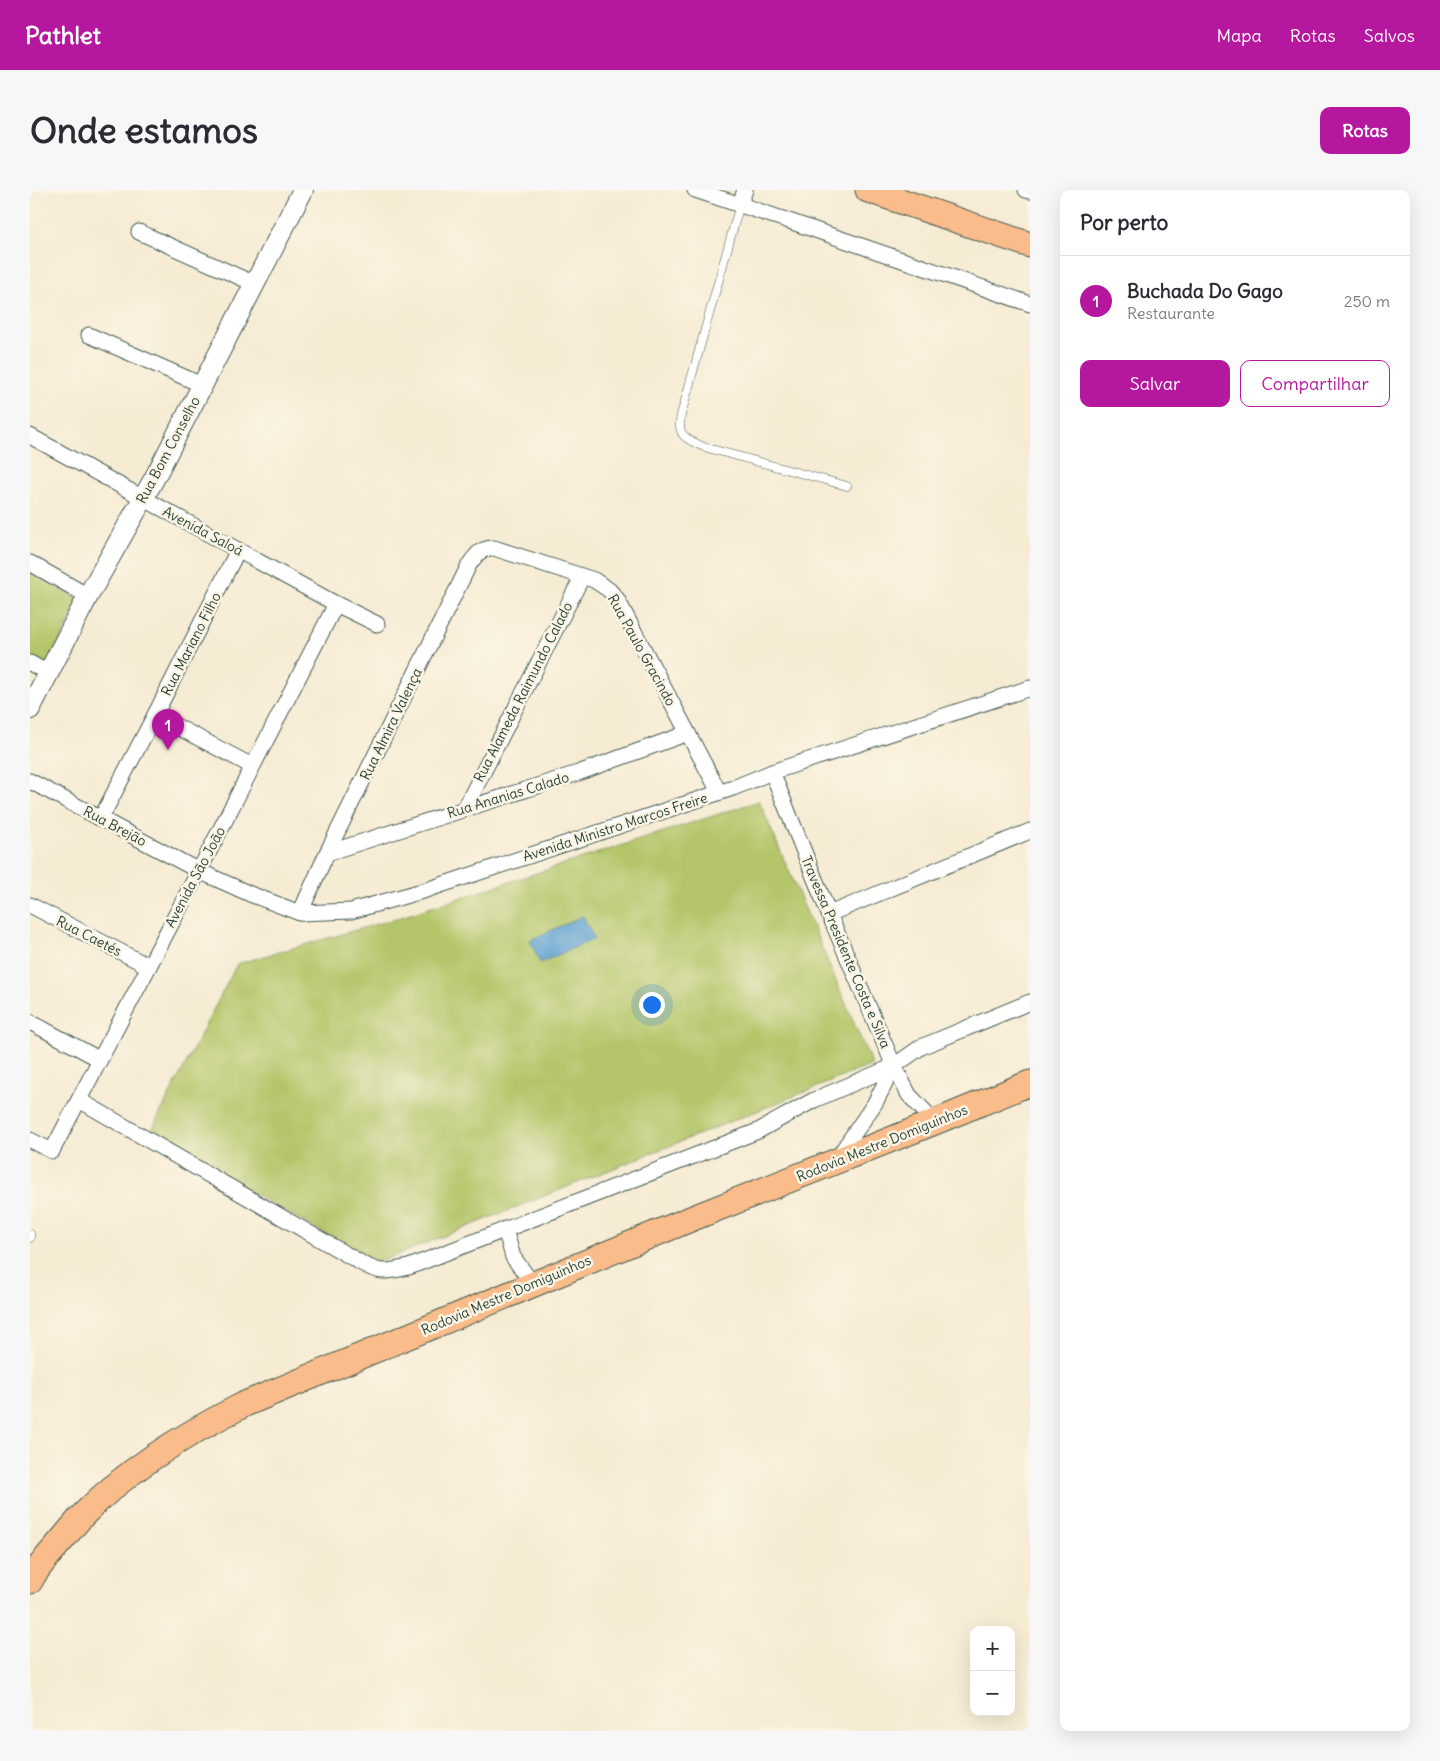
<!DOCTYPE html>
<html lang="pt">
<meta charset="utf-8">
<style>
:root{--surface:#fff;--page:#f7f7f7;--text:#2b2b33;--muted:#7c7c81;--line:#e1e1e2;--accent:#b5179e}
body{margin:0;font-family:Delius,sans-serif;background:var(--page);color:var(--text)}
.controls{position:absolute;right:15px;bottom:15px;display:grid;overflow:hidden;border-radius:10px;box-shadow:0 5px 20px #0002}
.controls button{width:45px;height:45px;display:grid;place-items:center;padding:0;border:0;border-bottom:1px solid var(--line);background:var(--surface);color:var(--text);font:25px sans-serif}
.you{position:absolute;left:621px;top:814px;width:18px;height:18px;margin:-12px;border:4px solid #fff;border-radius:50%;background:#1a73e8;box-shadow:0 0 0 8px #1a73e833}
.badge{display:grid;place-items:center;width:32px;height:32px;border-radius:50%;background:var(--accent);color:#fff;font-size:16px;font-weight:700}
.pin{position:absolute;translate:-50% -41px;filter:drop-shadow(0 1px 2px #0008)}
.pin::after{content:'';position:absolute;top:26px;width:18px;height:15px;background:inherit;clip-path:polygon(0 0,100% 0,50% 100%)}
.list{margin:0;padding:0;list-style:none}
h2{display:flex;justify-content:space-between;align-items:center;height:65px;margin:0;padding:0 20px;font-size:21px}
h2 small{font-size:16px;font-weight:400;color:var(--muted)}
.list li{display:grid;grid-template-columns:32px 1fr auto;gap:15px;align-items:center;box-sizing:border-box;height:90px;padding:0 20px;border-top:1px solid var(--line)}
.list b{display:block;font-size:19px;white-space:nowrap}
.list p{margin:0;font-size:16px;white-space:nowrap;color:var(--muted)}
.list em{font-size:16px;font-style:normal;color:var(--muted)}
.actions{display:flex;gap:10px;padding:15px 20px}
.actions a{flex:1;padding:11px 0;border:1px solid var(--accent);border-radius:10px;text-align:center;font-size:18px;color:var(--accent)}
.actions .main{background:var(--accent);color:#fff}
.map{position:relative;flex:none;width:1000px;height:1541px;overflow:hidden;border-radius:10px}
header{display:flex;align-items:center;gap:30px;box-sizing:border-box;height:70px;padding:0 25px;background:var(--accent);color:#fff}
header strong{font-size:24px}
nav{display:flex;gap:28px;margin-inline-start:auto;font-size:18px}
.intro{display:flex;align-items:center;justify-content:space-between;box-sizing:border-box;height:120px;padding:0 30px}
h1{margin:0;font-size:35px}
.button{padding:12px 22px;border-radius:10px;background:var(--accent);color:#fff;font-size:18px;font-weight:700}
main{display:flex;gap:30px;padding:0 30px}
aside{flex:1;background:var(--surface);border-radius:10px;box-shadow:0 5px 20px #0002}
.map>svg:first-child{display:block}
</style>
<header>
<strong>Pathlet</strong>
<nav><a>Mapa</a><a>Rotas</a><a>Salvos</a></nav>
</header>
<div class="intro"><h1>Onde estamos</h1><a class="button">Rotas</a></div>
<main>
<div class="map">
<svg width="1000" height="1541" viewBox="0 0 1000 1541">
<rect width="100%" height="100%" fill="#fcf5e5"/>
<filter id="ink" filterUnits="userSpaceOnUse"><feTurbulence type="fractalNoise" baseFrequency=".02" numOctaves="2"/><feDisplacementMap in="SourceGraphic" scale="10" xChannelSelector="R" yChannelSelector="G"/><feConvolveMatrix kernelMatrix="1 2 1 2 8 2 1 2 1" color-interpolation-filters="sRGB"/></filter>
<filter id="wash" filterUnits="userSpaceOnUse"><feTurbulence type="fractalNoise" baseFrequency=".0096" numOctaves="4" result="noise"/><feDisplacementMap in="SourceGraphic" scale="20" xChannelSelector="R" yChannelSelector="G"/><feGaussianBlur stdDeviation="1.12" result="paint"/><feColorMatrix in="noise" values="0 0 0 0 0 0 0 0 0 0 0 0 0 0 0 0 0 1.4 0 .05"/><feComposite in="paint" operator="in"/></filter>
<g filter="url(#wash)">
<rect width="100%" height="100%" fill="#f6ebd3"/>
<!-- green -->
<g fill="#b5c66a" stroke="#6a824f">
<path d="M0,381L51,410L16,476L0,467Z"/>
<path d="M729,611L842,875L347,1073L119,945L207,774L368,728Z"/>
</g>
<!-- water -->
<path fill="#5da1d2" stroke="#3e6f83" d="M553,726L564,749L510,773L500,750Z"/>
</g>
<g filter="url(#ink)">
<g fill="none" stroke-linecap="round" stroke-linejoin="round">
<defs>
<g id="service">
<path d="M710,14L651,225C646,247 657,249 674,257L817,296"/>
<path d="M0,1044V1048"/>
</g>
<g id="minor">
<path d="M665,0L759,31L1000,114"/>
<path d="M996,0L1000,1"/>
<path d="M710,14L715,0"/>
<path d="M109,42L225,94"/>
<path d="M59,145L172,195"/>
<path d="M0,246L306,414L347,434"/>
<path d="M0,373L58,406"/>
<path d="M0,473L18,483"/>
<path d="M125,525L222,576"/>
<path d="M742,582L799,724L864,876L879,905L905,932"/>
<path d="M0,591L169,681L220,704L270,723L321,721L396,700L703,598L742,582L1000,498"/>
<path d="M435,618L552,387"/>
<path d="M71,628L125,525L208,360"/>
<path d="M297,663L548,583L658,543"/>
<path d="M0,715L118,776"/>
<path d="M270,723L297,663L439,375C446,365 450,358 464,358L564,390L579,400L587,409L689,602"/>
<path d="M799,724L1000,641"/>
<path d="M0,832L69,869"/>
<path d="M49,910L333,1074C353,1085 358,1081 379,1077L728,941L784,910L864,876L891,857L1000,812"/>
<path d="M0,950L22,961L169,681L306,414"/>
<path d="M806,970L845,913L864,876"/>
<path d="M475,1039L483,1067L502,1093"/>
</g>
<path id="tertiary" d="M0,519L58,406L124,289L273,0"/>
<g id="primary">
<path d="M838,0L1000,55"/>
<path d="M0,1391C8,1376 20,1364 30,1352C39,1342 46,1332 55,1323C100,1277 159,1242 215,1214L663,1028L905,932L1000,893"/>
</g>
</defs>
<!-- service casing -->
<use href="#service" stroke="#3f574c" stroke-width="9"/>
<!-- minor casing -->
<use href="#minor" stroke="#3f574c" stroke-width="17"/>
<!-- tertiary casing -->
<use href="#tertiary" stroke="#3f574c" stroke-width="22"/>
<!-- primary casing -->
<use href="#primary" stroke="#3f574c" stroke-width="27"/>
<!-- service -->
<use href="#service" stroke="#fff" stroke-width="8"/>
<!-- minor -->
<use href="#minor" stroke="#fff" stroke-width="15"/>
<!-- tertiary -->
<use href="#tertiary" stroke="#fff" stroke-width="20"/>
<!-- primary -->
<use href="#primary" stroke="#f9bc8a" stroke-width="25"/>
</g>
</g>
<g text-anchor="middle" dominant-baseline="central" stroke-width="5" stroke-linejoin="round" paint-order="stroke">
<!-- street labels -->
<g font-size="14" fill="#1f3d34" stroke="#fcf5e5">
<text transform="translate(138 260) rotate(-62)">Rua Bom Conselho</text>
<text transform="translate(173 341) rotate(28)">Avenida Saloá</text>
<text transform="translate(161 454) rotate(-63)">Rua Mariano Filho</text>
<text transform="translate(612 460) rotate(61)">Rua Paulo Gracindo</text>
<text transform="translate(493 502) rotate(-63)">Rua Alameda Raimundo Calado</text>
<text transform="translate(361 534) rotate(-64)">Rua Almira Valença</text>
<text transform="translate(478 605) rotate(-17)">Rua Ananias Calado</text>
<text transform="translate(85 636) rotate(28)">Rua Brejão</text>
<text transform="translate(585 637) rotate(-18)">Avenida Ministro Marcos Freire</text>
<text transform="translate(165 687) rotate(-62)">Avenida São João</text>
<text transform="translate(59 746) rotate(27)">Rua Caetés</text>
<text transform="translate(816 762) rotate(67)">Travessa Presidente Costa e Silva</text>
<text transform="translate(852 953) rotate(-22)">Rodovia Mestre Domiguinhos</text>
<text transform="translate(476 1105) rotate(-23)">Rodovia Mestre Domiguinhos</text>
</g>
</g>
</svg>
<div class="controls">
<button>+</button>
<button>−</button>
</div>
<div class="you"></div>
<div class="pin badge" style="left:138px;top:560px">1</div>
</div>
<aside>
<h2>Por perto<small></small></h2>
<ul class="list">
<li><span class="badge">1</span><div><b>Buchada Do Gago</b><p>Restaurante</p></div><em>250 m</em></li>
</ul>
<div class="actions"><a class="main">Salvar</a><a>Compartilhar</a></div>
</aside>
</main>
